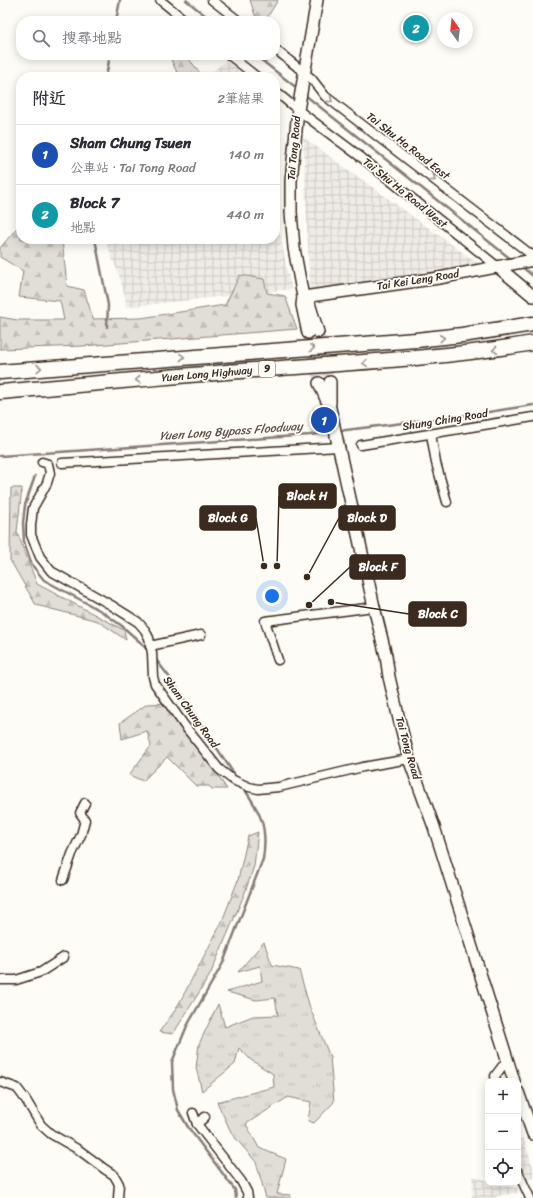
<!DOCTYPE html>
<html lang="zh-TW">
<meta charset="utf-8">
<style>
:root{--surface:#fff;--page:#f7f7f7;--text:#2b2b33;--muted:#7c7c81;--line:#e1e1e2;--accent:#1a73e8}
body{margin:0;font-family:Sriracha,"LXGW WenKai TC",sans-serif;background:var(--page);color:var(--text)}
.controls{position:absolute;right:12px;bottom:12px;display:grid;overflow:hidden;border-radius:8px;box-shadow:0 2px 10px #0003}
.controls button{width:36px;height:36px;display:grid;place-items:center;padding:0;border:0;border-bottom:1px solid var(--line);background:var(--surface);color:var(--text);font:20px sans-serif}
.compass{position:absolute;left:437px;top:12px;width:36px;height:36px;border-radius:50%;background:var(--surface);box-shadow:0 2px 10px #0003;rotate:345deg}
.you{position:absolute;left:272px;top:596px;width:14px;height:14px;margin:-10px;border:3px solid #fff;border-radius:50%;background:#1a73e8;box-shadow:0 0 0 6px #1a73e833}
.badge{display:grid;place-items:center;width:26px;height:26px;border-radius:50%;background:var(--accent);color:#fff;font-size:13px;font-weight:700}
.pin{position:absolute;translate:-50% -50%;border:2px solid #fff;box-shadow:0 1px 4px #0006}
.list{margin:0;padding:0;list-style:none}
h2{display:flex;justify-content:space-between;align-items:center;height:52px;margin:0;padding:0 16px;font-size:17px}
h2 small{font-size:13px;font-weight:400;color:var(--muted)}
.list li{display:grid;grid-template-columns:26px 1fr auto;gap:12px;align-items:center;box-sizing:border-box;height:60px;padding:0 16px;border-top:1px solid var(--line)}
.list b{display:block;font-size:15px;white-space:nowrap}
.list p{margin:0;font-size:13px;white-space:nowrap;color:var(--muted)}
.list em{font-size:13px;font-style:normal;color:var(--muted)}
.icon{flex:none;width:22px;height:22px;fill:none;stroke:currentColor;stroke-width:2;stroke-linecap:round;stroke-linejoin:round}
.map{position:relative;flex:none;width:533px;height:1198px;overflow:hidden}
.search{position:absolute;background:var(--surface);box-shadow:0 2px 10px #0003;left:16px;top:16px;width:264px;height:44px;display:flex;align-items:center;gap:10px;box-sizing:border-box;padding:0 14px;border-radius:16px;color:var(--muted);font-size:15px}
.panel{position:absolute;background:var(--surface);box-shadow:0 2px 10px #0003;left:16px;top:72px;width:264px;height:172px;border-radius:16px}
.map>svg:first-child{display:block}
</style>
<div class="map">
<svg width="533" height="1198" viewBox="0 0 533 1198">
<defs>
<pattern id="industrial-grid" width="8" height="8" patternUnits="userSpaceOnUse"><rect width="8" height="8" fill="#efece7"/><path d="M0 4h8M4 0v8" fill="none" stroke="#cecbc6"/></pattern>
<pattern id="grass-tufts" width="24" height="20" patternUnits="userSpaceOnUse"><rect width="24" height="20" fill="#e1ded7"/><path d="M3 7l-1-3M5 7V3M7 7l1-3M15 17l-1-3M17 17v-4M19 17l1-3" fill="none" stroke="#c2bfb8"/></pattern>
<pattern id="forest-firs" width="22" height="20" patternUnits="userSpaceOnUse"><rect width="22" height="20" fill="#e1ded7"/><path d="M5 1l3.5 6h-7zM16 11l3.5 6h-7z" fill="#c2bfb8"/></pattern>
</defs>
<rect width="100%" height="100%" fill="#fdfcf7"/>
<filter id="ink" filterUnits="userSpaceOnUse"><feTurbulence type="fractalNoise" baseFrequency=".025" numOctaves="2"/><feDisplacementMap in="SourceGraphic" scale="8" xChannelSelector="R" yChannelSelector="G"/><feConvolveMatrix kernelMatrix="1 2 1 2 8 2 1 2 1" color-interpolation-filters="sRGB"/></filter>
<g filter="url(#ink)">
<!-- industrial -->
<g fill="url(#industrial-grid)">
<path d="M226,61L247,77H205Z"/>
<path d="M303,137L480,265L310,291Z"/>
<path d="M275,232L281,236L287,271L292,289L126,307L125,297L120,278L110,253L106,239H275Z"/>
<path d="M523,1138L533,1167V1178L525,1181L518,1164V1139Z"/>
<path d="M473,1176L488,1181V1183H495L509,1187L517,1188L519,1192L497,1196L496,1198H472Z"/>
</g>
<!-- grass -->
<path fill="url(#grass-tufts)" stroke="#8e847a" d="M264,942L272,965L299,970L310,1008L330,1057L334,1102L314,1123L308,1121L311,1102L288,1097L246,1124L259,1148L286,1159L277,1194L291,1195L290,1198H266L256,1162L232,1134L217,1102L274,1087L273,1074L251,1060L239,1048L235,1064L202,1091L196,1068L199,1044L218,1004L225,1027L253,1016L278,1015L275,998L256,1000L227,992L262,981L260,966L238,972Z"/>
<!-- forest -->
<g fill="url(#forest-firs)" stroke="#8e847a">
<path d="M250,0H278L265,21H257Z"/>
<path d="M169,55H186L203,77H179Z"/>
<path d="M21,223V239H62L67,286L84,290L93,319L141,318L225,305L240,275L264,279L267,293L285,296L297,329L83,346L0,349V317L17,320H64L60,301L19,297L23,271L0,257V248Z"/>
<path d="M11,488H22L17,532L37,584L124,630L126,640L98,621L36,605L10,560Z"/>
<path d="M169,703L227,789H212L209,786H196L167,757L143,781L129,775L151,746L147,731L122,739L120,723L147,704Z"/>
<path d="M258,832L254,866L244,895L210,975L173,1034L159,1032L176,1009L221,924L238,880L248,836Z"/>
</g>
<g fill="none" stroke-linecap="round" stroke-linejoin="round">
<!-- stream -->
<g stroke="#887d74" stroke-width="2.5">
<path d="M186,0L212,21"/>
<path d="M116,21L120,0"/>
<path d="M255,55L298,89"/>
<path d="M106,77L110,55"/>
<path d="M305,95L512,260"/>
<path d="M95,239L108,305L107,327"/>
<path d="M521,266L533,276"/>
<path d="M338,431L476,414L533,405"/>
<path d="M0,456L310,435L333,432"/>
<path d="M35,476L25,505L23,523L24,542L32,565L44,580L101,611L122,626L141,643L149,652"/>
<path d="M154,657L173,682L238,780"/>
<path d="M236,1198L235,1190L188,1127L178,1110L173,1089L172,1062L187,1026L223,963L263,859C268,827 261,813 243,787"/>
</g>
<!-- secondary-tunnel -->
<g stroke="#d6d2cc" stroke-width="11" stroke-dasharray="11 5.5" stroke-linecap="butt">
<path d="M318,332L330,382"/>
<path d="M308,333L319,383"/>
</g>
<defs>
<g id="street">
<path d="M160,0L186,21"/>
<path d="M212,0L239,21"/>
<path d="M275,49L311,78L325,96L533,256"/>
<path d="M229,55L257,77"/>
<path d="M275,91L298,110L362,158L498,267"/>
<path d="M431,434L436,463L447,502"/>
<path d="M361,445L533,417"/>
<path d="M42,462L48,464L50,473L47,483L33,508L31,525V535L40,557L51,571L111,605L138,622L145,630L149,638L152,653L153,677L155,684L184,725L219,769L233,780L249,787L258,789L279,787L363,767L409,759"/>
<path d="M62,463L339,447"/>
<path d="M150,646L201,635"/>
<path d="M278,660L265,621L374,607"/>
<path d="M63,880L72,854L81,835L85,820L80,813L85,803"/>
<path d="M0,980H16L41,972L64,957"/>
<path d="M496,1081L495,1076L507,1060"/>
<path d="M0,1082L17,1088L26,1100L41,1125L51,1134L79,1150L106,1170L114,1175L119,1184L118,1198"/>
<path d="M193,1113L197,1124L241,1181L247,1192L248,1198"/>
<path d="M197,1124L205,1117"/>
<path d="M518,1172L530,1198"/>
</g>
<g id="secondary">
<path d="M498,267L533,296"/>
<path d="M303,297L439,278L533,260"/>
<path d="M303,297L309,303L318,332"/>
<path d="M308,333L302,305L303,297L294,248L291,212V181L298,110L317,0"/>
<path d="M319,383L330,408L374,607L386,656L389,677L398,715L409,759L434,827L514,1081"/>
<path d="M330,403V382"/>
<path d="M518,1092L533,1134"/>
</g>
<g id="highway">
<path d="M0,372L416,340L462,335L533,324"/>
<path d="M0,392C80,385 161,377 241,371C339,363 436,360 533,343"/>
</g>
</defs>
<!-- street casing -->
<use href="#street" stroke="#3b2a1e" stroke-width="11"/>
<!-- secondary casing -->
<use href="#secondary" stroke="#3b2a1e" stroke-width="14"/>
<!-- highway casing -->
<use href="#highway" stroke="#3b2a1e" stroke-width="17"/>
<!-- street -->
<use href="#street" stroke="#fdfcf7" stroke-width="8"/>
<!-- secondary -->
<use href="#secondary" stroke="#fdfcf7" stroke-width="11"/>
<!-- highway -->
<use href="#highway" stroke="#fdfcf7" stroke-width="14"/>
</g>
<!-- one-way arrows -->
<defs><path id="oneway-chevron" d="M-2-3.5L2.5 0L-2 3.5" fill="none" stroke-width="1.6" stroke-linecap="round" stroke-linejoin="round"/></defs>
<g stroke="#9c938a">
<use href="#oneway-chevron" transform="translate(330 100) rotate(38)"/>
<use href="#oneway-chevron" transform="translate(433 179) rotate(38)"/>
<use href="#oneway-chevron" transform="translate(442 338) rotate(-6)"/>
<use href="#oneway-chevron" transform="translate(312 348) rotate(-4)"/>
<use href="#oneway-chevron" transform="translate(495 350) rotate(172)"/>
<use href="#oneway-chevron" transform="translate(182 357) rotate(-4)"/>
<use href="#oneway-chevron" transform="translate(365 363) rotate(176)"/>
<use href="#oneway-chevron" transform="translate(39 368) rotate(-4)"/>
<use href="#oneway-chevron" transform="translate(138 380) rotate(175)"/>
</g>
</g>
<g text-anchor="middle" dominant-baseline="central" stroke-width="3.5" stroke-linejoin="round" paint-order="stroke">
<!-- shield labels -->
<rect fill="#fdfcf7" stroke="#75695f" stroke-width="1" x="259" y="361" width="16" height="16" rx="3"/>
<g font-size="10" font-weight="bold" fill="#3b2a1e">
<text x="267" y="369">9</text>
</g>
<!-- street labels -->
<g font-size="11" fill="#3b2a1e" stroke="#fdfcf7">
<text transform="translate(408 146) rotate(38)">Tai Shu Ha Road East</text>
<text transform="translate(294 148) rotate(-85)">Tai Tong Road</text>
<text transform="translate(405 193) rotate(39)">Tai Shu Ha Road West</text>
<text transform="translate(418 280) rotate(-9)">Tai Kei Leng Road</text>
<text transform="translate(207 374) rotate(-5)">Yuen Long Highway</text>
<text transform="translate(445 420) rotate(-9)">Shung Ching Road</text>
<text transform="translate(191 712) rotate(54)">Sham Chung Road</text>
<text transform="translate(408 748) rotate(74)">Tai Tong Road</text>
</g>
<!-- water labels -->
<g font-size="12" font-style="italic" fill="#615349" stroke="#fdfcf7">
<text transform="translate(231 431) rotate(-4)">Yuen Long Bypass Floodway</text>
</g>
</g>
<!-- callouts -->
<path fill="none" stroke="#3b2a1e" stroke-width="1.5" d="M277 566L279 496M307 577L339 518M264 566L256 518M309 605L350 567M331 602L409 614"/>
<g fill="#3b2a1e" stroke="#fdfcf7" stroke-width="1.5">
<circle cx="277" cy="566" r="4"/>
<circle cx="307" cy="577" r="4"/>
<circle cx="264" cy="566" r="4"/>
<circle cx="309" cy="605" r="4"/>
<circle cx="331" cy="602" r="4"/>
</g>
<g fill="#3b2a1e" stroke="#3b2a1e" stroke-width="1.5">
<rect x="279" y="484" width="57" height="24" rx="4"/>
<rect x="339" y="506" width="56" height="24" rx="4"/>
<rect x="200" y="506" width="56" height="24" rx="4"/>
<rect x="350" y="555" width="55" height="24" rx="4"/>
<rect x="409" y="602" width="57" height="24" rx="4"/>
</g>
<g font-size="12" text-anchor="middle" font-weight="bold" fill="#fff">
<text x="307" y="500">Block H</text>
<text x="367" y="522">Block D</text>
<text x="228" y="522">Block G</text>
<text x="378" y="571">Block F</text>
<text x="438" y="618">Block C</text>
</g>
</svg>
<div class="controls">
<button>+</button>
<button>−</button>
<button><svg class="icon" aria-label="locate" viewBox="0 0 24 24"><circle cx="12" cy="12" r="6"/><path d="M12 2v4M12 18v4M2 12h4M18 12h4"/></svg></button>
</div>
<svg class="compass" viewBox="-18 -18 36 36"><path d="M0-13l5 13h-10z" fill="#e53935"/><path d="M0 13l5-13h-10z" fill="#7c7c81"/></svg>
<div class="you"></div>
<div class="pin badge" style="left:324px;top:420px;background:#1a4fb4">1</div>
<div class="pin badge" style="left:416px;top:28px;background:#0f9aa8">2</div>
<div class="search"><svg class="icon" aria-label="search" viewBox="0 0 24 24"><circle cx="10" cy="10" r="6"/><path d="M15 15l6 6"/></svg>搜尋地點</div>
<section class="panel">
<h2>附近<small>2筆結果</small></h2>
<ul class="list">
<li><span class="badge" style="background:#1a4fb4">1</span><div><b>Sham Chung Tsuen</b><p>公車站 · Tai Tong Road</p></div><em>140 m</em></li>
<li><span class="badge" style="background:#0f9aa8">2</span><div><b>Block 7</b><p>地點</p></div><em>440 m</em></li>
</ul>
</section>
</div>
